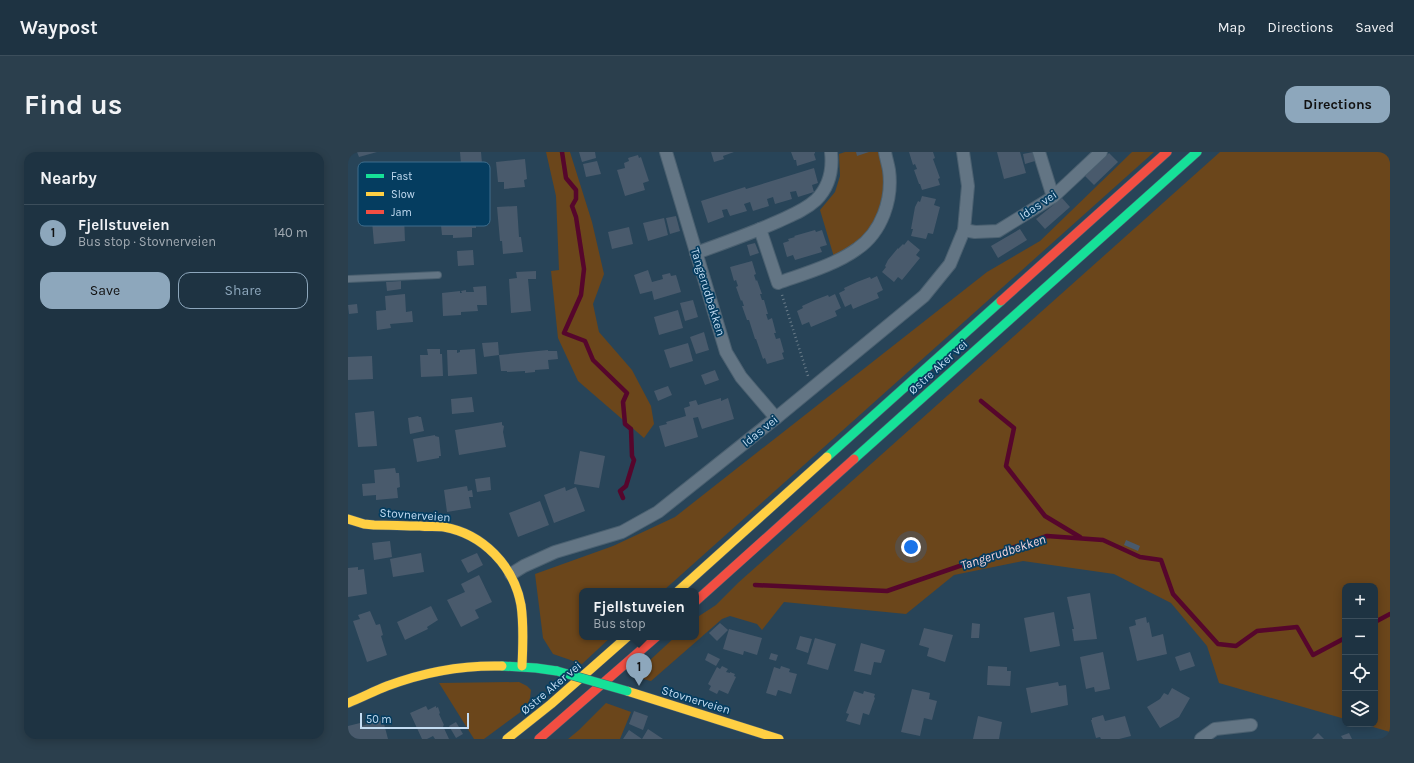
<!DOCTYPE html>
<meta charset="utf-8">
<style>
:root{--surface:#1e3342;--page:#2b3f4d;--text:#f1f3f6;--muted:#a1aab2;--line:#3c4e5b;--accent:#8da7bc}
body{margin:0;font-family:Karla,sans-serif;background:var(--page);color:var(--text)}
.controls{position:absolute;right:12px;bottom:12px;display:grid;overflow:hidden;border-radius:8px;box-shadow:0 2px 10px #0003}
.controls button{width:36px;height:36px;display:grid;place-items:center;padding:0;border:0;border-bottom:1px solid var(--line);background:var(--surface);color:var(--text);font:20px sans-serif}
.scale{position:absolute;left:12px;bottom:10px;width:109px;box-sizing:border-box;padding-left:4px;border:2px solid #c3dcf2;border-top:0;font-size:11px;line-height:14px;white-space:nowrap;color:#c3dcf2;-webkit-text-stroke:3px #053d60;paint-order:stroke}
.you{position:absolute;left:563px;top:395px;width:14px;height:14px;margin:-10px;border:3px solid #fff;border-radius:50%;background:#1a73e8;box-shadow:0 0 0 6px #1a73e833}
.badge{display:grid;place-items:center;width:26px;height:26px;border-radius:50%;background:var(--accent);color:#111;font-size:13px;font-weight:700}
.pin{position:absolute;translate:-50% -33px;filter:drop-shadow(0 1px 2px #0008)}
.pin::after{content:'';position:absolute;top:21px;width:14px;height:12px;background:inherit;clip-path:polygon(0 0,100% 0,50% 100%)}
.popup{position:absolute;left:231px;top:436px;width:120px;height:52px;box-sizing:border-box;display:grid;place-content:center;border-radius:8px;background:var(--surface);filter:drop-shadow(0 1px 3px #0005);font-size:13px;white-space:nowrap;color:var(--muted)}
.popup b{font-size:15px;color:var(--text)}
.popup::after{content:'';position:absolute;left:50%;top:100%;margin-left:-8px;border:8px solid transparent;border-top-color:var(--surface)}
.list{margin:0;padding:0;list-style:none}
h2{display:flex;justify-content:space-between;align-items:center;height:52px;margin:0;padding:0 16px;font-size:17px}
h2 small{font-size:13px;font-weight:400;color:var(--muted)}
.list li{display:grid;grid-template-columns:26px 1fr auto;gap:12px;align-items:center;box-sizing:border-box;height:56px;padding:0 16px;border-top:1px solid var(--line)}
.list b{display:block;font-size:15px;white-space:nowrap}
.list p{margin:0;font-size:13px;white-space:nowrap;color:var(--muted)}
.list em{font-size:13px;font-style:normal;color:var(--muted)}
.actions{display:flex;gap:8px;padding:12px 16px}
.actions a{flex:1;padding:9px 0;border:1px solid var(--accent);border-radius:12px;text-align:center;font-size:14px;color:var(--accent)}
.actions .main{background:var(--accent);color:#111}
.icon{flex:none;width:22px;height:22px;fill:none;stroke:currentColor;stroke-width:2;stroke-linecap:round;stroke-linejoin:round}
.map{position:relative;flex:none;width:1042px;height:587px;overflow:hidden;border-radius:12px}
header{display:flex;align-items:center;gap:24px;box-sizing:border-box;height:56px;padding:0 20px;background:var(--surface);border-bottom:1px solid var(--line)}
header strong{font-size:19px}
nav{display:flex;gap:22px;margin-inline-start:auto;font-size:14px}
.intro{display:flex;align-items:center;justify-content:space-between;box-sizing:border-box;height:96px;padding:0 24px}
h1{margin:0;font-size:28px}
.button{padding:10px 18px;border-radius:12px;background:var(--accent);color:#111;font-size:14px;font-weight:700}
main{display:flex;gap:24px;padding:0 24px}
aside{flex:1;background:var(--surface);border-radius:12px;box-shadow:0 2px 10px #0003}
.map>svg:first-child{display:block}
</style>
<header>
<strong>Waypost</strong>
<nav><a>Map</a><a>Directions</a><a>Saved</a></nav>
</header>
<div class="intro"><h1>Find us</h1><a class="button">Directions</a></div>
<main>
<aside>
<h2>Nearby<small></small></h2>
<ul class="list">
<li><span class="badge">1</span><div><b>Fjellstuveien</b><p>Bus stop · Stovnerveien</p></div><em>140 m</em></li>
</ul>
<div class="actions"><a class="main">Save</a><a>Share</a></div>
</aside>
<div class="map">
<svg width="1042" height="587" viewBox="0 0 1042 587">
<rect width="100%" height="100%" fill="#284458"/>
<!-- green -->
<g fill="#6b461b">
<path d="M198,0H222L244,70L256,122L245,152L251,180L284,218L303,254L306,272L296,286L230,229L210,186L203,119L211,118L208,44Z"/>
<path d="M497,0H532L537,18L538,43L530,67L508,94L486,105L472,58L487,40L492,24L491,2Z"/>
<path d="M784,0H806L315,439H234V485H263L234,512L205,502L195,486L187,422L265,394L327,365L639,120L692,89Z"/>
<path d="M872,0H1042V580L1015,572H1027V434H997V567L871,531L859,494L823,451L766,422L675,409L606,423L558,462L436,450L414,478L409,472L382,464L374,467L303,529L287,525L288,521L327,485H348V466L368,453L391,430Z"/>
<path d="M171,530L179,534L183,538L182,546L178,556L136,587H126L91,531Z"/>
<path d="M258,551L283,560L272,587H220L231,578Z"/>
</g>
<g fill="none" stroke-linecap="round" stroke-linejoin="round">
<!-- stream -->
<g stroke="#56062c" stroke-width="4.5">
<path d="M214,0L218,26L228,38V47L224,54L228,65L236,117L233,143L216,181L237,189L245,208L279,241L275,250L277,272L283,277L284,304L286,308L278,334L272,339L275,346"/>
<path d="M633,249L666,276L658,314L697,364L732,385"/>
<path d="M407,433L539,439L699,384L755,388L792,405L813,408L825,442L870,492L888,494L909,479L949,475L965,503L997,486"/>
<path d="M1027,470L1042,462"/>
</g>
</g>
<!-- building -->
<g fill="#495a6c">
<path d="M9,0H29L11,5Z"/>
<path d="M112,0H133L136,34L115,36Z"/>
<path d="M231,0H247L248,6L234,10Z"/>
<path d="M363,0H386L375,4L376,7L366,10Z"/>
<path d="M443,0H467V1L466,2L468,8L449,14L448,8H446Z"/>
<path d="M508,0H521L509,4Z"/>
<path d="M561,0H585L587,6L585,7L592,26L590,27L592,33L574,38L572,32H571L566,18L569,17L567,12L565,13Z"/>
<path d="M649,0H672L678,21L656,27Z"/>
<path d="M685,0L687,9L677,12L675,2Z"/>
<path d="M761,1L770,10L746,33L737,24Z"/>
<path d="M290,3L291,6L293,5L301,29L295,31L297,38L277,44L269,18L277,16L276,11L281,9L280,6Z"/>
<path d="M177,7L179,27L176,28L177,35L156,37V30H150L148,10Z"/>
<path d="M249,9L253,22L238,25L235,12Z"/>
<path d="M466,16L470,31L464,33L466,40L450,45L448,39L442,40L444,47L427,52L425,45L419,47L421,54L405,59L402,50L396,52L399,59L382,64L379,57L374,58L376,65L360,71L353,49L397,35L398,37Z"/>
<path d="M80,37H86L87,43L81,44Z"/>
<path d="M574,44L588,47L586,53L592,55L585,82L580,81L578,87L563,84L565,77H563L567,55L570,49L572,50Z"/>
<path d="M714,46L722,55L697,77L688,67Z"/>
<path d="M169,54L171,85H173L175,100L155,102L154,89H152L149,55Z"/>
<path d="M34,56V65H21V70H14V57Z"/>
<path d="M122,60L123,71L128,70V76H124V85L105,86V83H94L92,63Z"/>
<path d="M56,64L57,89L26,92L24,69L43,68L42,65Z"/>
<path d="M328,64L332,79L322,82L318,66Z"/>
<path d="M316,66L320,83L300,89L295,71Z"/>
<path d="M281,75L285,92L264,97L260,80Z"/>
<path d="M672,77L679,88L650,106L643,94Z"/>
<path d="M467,78L468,80L474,78L479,93L472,95L474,100L447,108L445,103L439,105L435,91L441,89L440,87L447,85L446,84Z"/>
<path d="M560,88L572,98L568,103L572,106L554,128L550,125L546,130L534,120L538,115L537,114L540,108L550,96V97L555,92L556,93Z"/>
<path d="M407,91L411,101L402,104L399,93Z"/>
<path d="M125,98L126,113L110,114L109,99Z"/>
<path d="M404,109L408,122L406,123L408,129L409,128L414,142H412L414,148H416L420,162H418L420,168L424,166L428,181H426L428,187L432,186L436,200L434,201L436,207L419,212L417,206L415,207L408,187H407L401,168H399L394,154H396L394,148L393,149L388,135L390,134L388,128L386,129L382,115Z"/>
<path d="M300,118L304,130L315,127L314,123L322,121L323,124L328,123L333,140L306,148L304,139L292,142L286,123Z"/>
<path d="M188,119V127H180L183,159L163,161L161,127L169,126L168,120Z"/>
<path d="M529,124L535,138L529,141L531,146L505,157L503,152L497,155L491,141L497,138L496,136L509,130L522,125L523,127Z"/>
<path d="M53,129V137L39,139L38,130Z"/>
<path d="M138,134L139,153H129L130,159L113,160V163L95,164L94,141L112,139V141H114L113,139L118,138V140H126L125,135Z"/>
<path d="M57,142L58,160L64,159L65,170L42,172L43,176L29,178L28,159L38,158L37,144Z"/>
<path d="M487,142L493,156L487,159L489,164L463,175L461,170L454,173L449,159L455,156L454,154L467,148L480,143L481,145Z"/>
<path d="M345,148L350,165L337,169L332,151Z"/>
<path d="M9,152L10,161L1,162L0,153Z"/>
<path d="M330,158L335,176L311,183L306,165Z"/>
<path d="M356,180L361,198L348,202L342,185Z"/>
<path d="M150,190L151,203L136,205L134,191Z"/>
<path d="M340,191L345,209L322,216L316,198Z"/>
<path d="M79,197H92V202H94L95,224L73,225L72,203H80Z"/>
<path d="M127,197L129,222L100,224L99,198H109V201L112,200V198Z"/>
<path d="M200,198V199H209L210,207L200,208L201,217L187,218V220L177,221V219L159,220V219H153L151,203Z"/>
<path d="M24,204L25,227L0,228V205Z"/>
<path d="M367,218L371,228L357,233L353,223Z"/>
<path d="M320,234L324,243L310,249L306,239Z"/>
<path d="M124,245L126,260L104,262L103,247Z"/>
<path d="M373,246V249L380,246L386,267L354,277L350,265L345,266L350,285L317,295L311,274L319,272L318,270L338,264L336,256L342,254L341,250L348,248L350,253Z"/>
<path d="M26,259L29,294L10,295L7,261Z"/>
<path d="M70,264L71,265H73L76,279L62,282L60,266Z"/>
<path d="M154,270V273L156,274L155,280L158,295L111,303L107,278Z"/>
<path d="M87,283V284L91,285L93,304H91V306L69,310L65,287Z"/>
<path d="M232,299L257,304L251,336L226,332Z"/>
<path d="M47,316L48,321H51L52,335L49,336L50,346L28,348V343L15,344L14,332L27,331L26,318Z"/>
<path d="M142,325L143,338L129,340L127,327Z"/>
<path d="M119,334L120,339L124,338L125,345H121L123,356L99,360L96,338Z"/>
<path d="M217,335L218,339L228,335L237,359L206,371L196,343Z"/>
<path d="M192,349L201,373L170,385L161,361Z"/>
<path d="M778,388L792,394L790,399L776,393Z"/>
<path d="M42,389L44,405L26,408L24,391Z"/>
<path d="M73,401L76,420L45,425L42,407Z"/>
<path d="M129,401L135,413L120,421L113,408Z"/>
<path d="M10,415V418L16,417L19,442L0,445V416Z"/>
<path d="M131,423L144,450L127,458L131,466L113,475L99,448L117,440L113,432Z"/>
<path d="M742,441L749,487L726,489L724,477H726L719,445Z"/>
<path d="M83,454L90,468L79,475L80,477L57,488L49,470Z"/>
<path d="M22,459L28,473L32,472L35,483L33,484L39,503L19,510L5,469L12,467L10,463Z"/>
<path d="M706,460L712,494L682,500L676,466Z"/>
<path d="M798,465L799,471L801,470L804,485L815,482L819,502L789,509L781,475L788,473L787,468Z"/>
<path d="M372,471L380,478L369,489L361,481Z"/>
<path d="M624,471L632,472L631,486H623Z"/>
<path d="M576,476L605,483L597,510L579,504L581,496L571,493Z"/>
<path d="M381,477L414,486L409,503L396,499L395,503L375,497Z"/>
<path d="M452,484L464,487L460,501L448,497Z"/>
<path d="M467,486L488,492L480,518L459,512Z"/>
<path d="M513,491L537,498L533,511L526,510L523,523L506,519Z"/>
<path d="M755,500L762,537L747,540L746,535L738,537L732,505Z"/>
<path d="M842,500L847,514L832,519L827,505Z"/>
<path d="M360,501L372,507L368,514L357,508Z"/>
<path d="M423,501L430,503L428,509L421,507Z"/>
<path d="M374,514L380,517L378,520L382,521V520L387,522L386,524L388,525L380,542L371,538L369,542L361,538L363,534L360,532L369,515L372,517Z"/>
<path d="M433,514L442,517L441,520L449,522L443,542L430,538L428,544L418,541L426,515L432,517Z"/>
<path d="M640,514L659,515V519H663L662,534L639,533Z"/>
<path d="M710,530L711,534L718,533L720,553L683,561L678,536Z"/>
<path d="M824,536L842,546L831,565L812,576L799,555L812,547L816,541L820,543Z"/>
<path d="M564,537L582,541L581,547L589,549L584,568L576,566L572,584L553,580Z"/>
<path d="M506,539L515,542L516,539L527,542L526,545L527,546L521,563L515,561L512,573L498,569L501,562L498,561Z"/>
<path d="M78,554L80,558L88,554V556L90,555L92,561L91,562L96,573L95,574L101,587H87L85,584L79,587H74L62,561Z"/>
<path d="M286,559L300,564L295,578L281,572Z"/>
<path d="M755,563L757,569L777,564L783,584L771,587H753L752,585L748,586L743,568H744V566Z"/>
<path d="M630,564L654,570L651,587H625Z"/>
<path d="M35,568L40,587H0V574L12,571L13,574Z"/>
<path d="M108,570L115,582L108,586L101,574Z"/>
<path d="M300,577L315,587H275L281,578L294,587Z"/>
<path d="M970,581L976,587H964Z"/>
<path d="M1001,581L1004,587H995L993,584Z"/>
</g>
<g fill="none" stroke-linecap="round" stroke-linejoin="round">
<defs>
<path id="lane" d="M0,127L90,123"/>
<g id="street">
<path d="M318,0L378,200L393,225L428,266"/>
<path d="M691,0L705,45"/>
<path d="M412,77L430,131C455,122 487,113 509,97C534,80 545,47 541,18C540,12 538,6 537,0"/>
<path d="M616,78L627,80L650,79L705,45L753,0"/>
<path d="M348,101C376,91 404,81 431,69C444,63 457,58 468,48C481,35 485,18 483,0"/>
<path d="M163,422L176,414L207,400L274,380L310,360L428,266L576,144L602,112L616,78L620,34L615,0"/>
<path d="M853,587L867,577L903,573"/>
</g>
<g id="fast">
<path d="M479,305L653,149"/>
<path d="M506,307L849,0"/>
<path d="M154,514L188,516L209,519"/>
</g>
<g id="slow">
<path d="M0,367L16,372L26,373C41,373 57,374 72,374C80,375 88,374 96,375C135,382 166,414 173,453C176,473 175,494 174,514"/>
<path d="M330,439L479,305"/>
<path d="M279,539L431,587"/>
<path d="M0,551C13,546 26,539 39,534C76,520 115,513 154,514"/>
<path d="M159,587L203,552L279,485"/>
</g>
<g id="jam">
<path d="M653,149L819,0"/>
<path d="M348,449L506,307"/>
<path d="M191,587L308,485"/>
</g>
</defs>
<!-- lane casing -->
<use href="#lane" stroke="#4b6070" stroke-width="8"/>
<!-- street casing -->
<use href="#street" stroke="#4b6070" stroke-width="14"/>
<!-- fast casing -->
<use href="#fast" stroke="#4b6070" stroke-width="10"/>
<!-- slow casing -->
<use href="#slow" stroke="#4b6070" stroke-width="10"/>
<!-- jam casing -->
<use href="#jam" stroke="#4b6070" stroke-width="10"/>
<!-- path -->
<path stroke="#6b7d8a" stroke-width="2.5" stroke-dasharray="1 3" stroke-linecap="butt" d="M434,143L460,224"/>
<!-- lane -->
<use href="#lane" stroke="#637584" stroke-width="6"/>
<!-- street -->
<use href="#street" stroke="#637584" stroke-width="12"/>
<!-- fast -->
<use href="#fast" stroke="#16e098" stroke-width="9"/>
<!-- slow -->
<use href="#slow" stroke="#ffcf43" stroke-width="9"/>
<!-- jam -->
<use href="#jam" stroke="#f24e42" stroke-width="9"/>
<defs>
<path id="fast-bridge" d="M209,519L279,539"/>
</defs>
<!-- fast-bridge casing -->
<use href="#fast-bridge" stroke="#4b6070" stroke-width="10" stroke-linecap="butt"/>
<!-- fast-bridge -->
<use href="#fast-bridge" stroke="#16e098" stroke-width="9"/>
</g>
<g text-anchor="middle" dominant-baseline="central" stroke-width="3.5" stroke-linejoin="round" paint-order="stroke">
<!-- street labels -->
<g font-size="12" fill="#c3dcf2" stroke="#053d60">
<text transform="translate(690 53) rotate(-34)">Idas vei</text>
<text transform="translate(360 140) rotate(73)">Tangerudbakken</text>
<text transform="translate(590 215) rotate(-42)">Østre Aker vei</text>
<text transform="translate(412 279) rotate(-39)">Idas vei</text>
<text transform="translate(67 363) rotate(4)">Stovnerveien</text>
<text transform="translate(203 536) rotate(-40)">Østre Aker vei</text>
<text transform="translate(348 548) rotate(17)">Stovnerveien</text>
</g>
<!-- water labels -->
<g font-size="13" font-style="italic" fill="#f1d1d8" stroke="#053d60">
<text transform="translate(655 400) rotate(-18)">Tangerudbekken</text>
</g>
</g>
<!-- legend -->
<rect x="10" y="10" width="132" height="64" rx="6" fill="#053d60" stroke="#3e6d8c" stroke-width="1"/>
<rect x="18" y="22" width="18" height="4" fill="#16e098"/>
<rect x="18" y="40" width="18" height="4" fill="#ffcf43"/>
<rect x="18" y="58" width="18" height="4" fill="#f24e42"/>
<g font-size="11" fill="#c3dcf2">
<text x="43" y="28">Fast</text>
<text x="43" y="46">Slow</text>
<text x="43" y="64">Jam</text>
</g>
</svg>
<div class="controls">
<button>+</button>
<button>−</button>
<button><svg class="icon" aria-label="locate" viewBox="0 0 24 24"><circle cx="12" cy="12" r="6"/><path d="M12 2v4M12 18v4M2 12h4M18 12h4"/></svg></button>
<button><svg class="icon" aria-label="layers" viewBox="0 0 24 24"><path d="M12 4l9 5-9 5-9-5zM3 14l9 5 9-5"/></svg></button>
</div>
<div class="scale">50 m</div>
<div class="you"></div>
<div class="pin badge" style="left:291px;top:534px">1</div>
<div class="popup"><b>Fjellstuveien</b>Bus stop</div>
</div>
</main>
